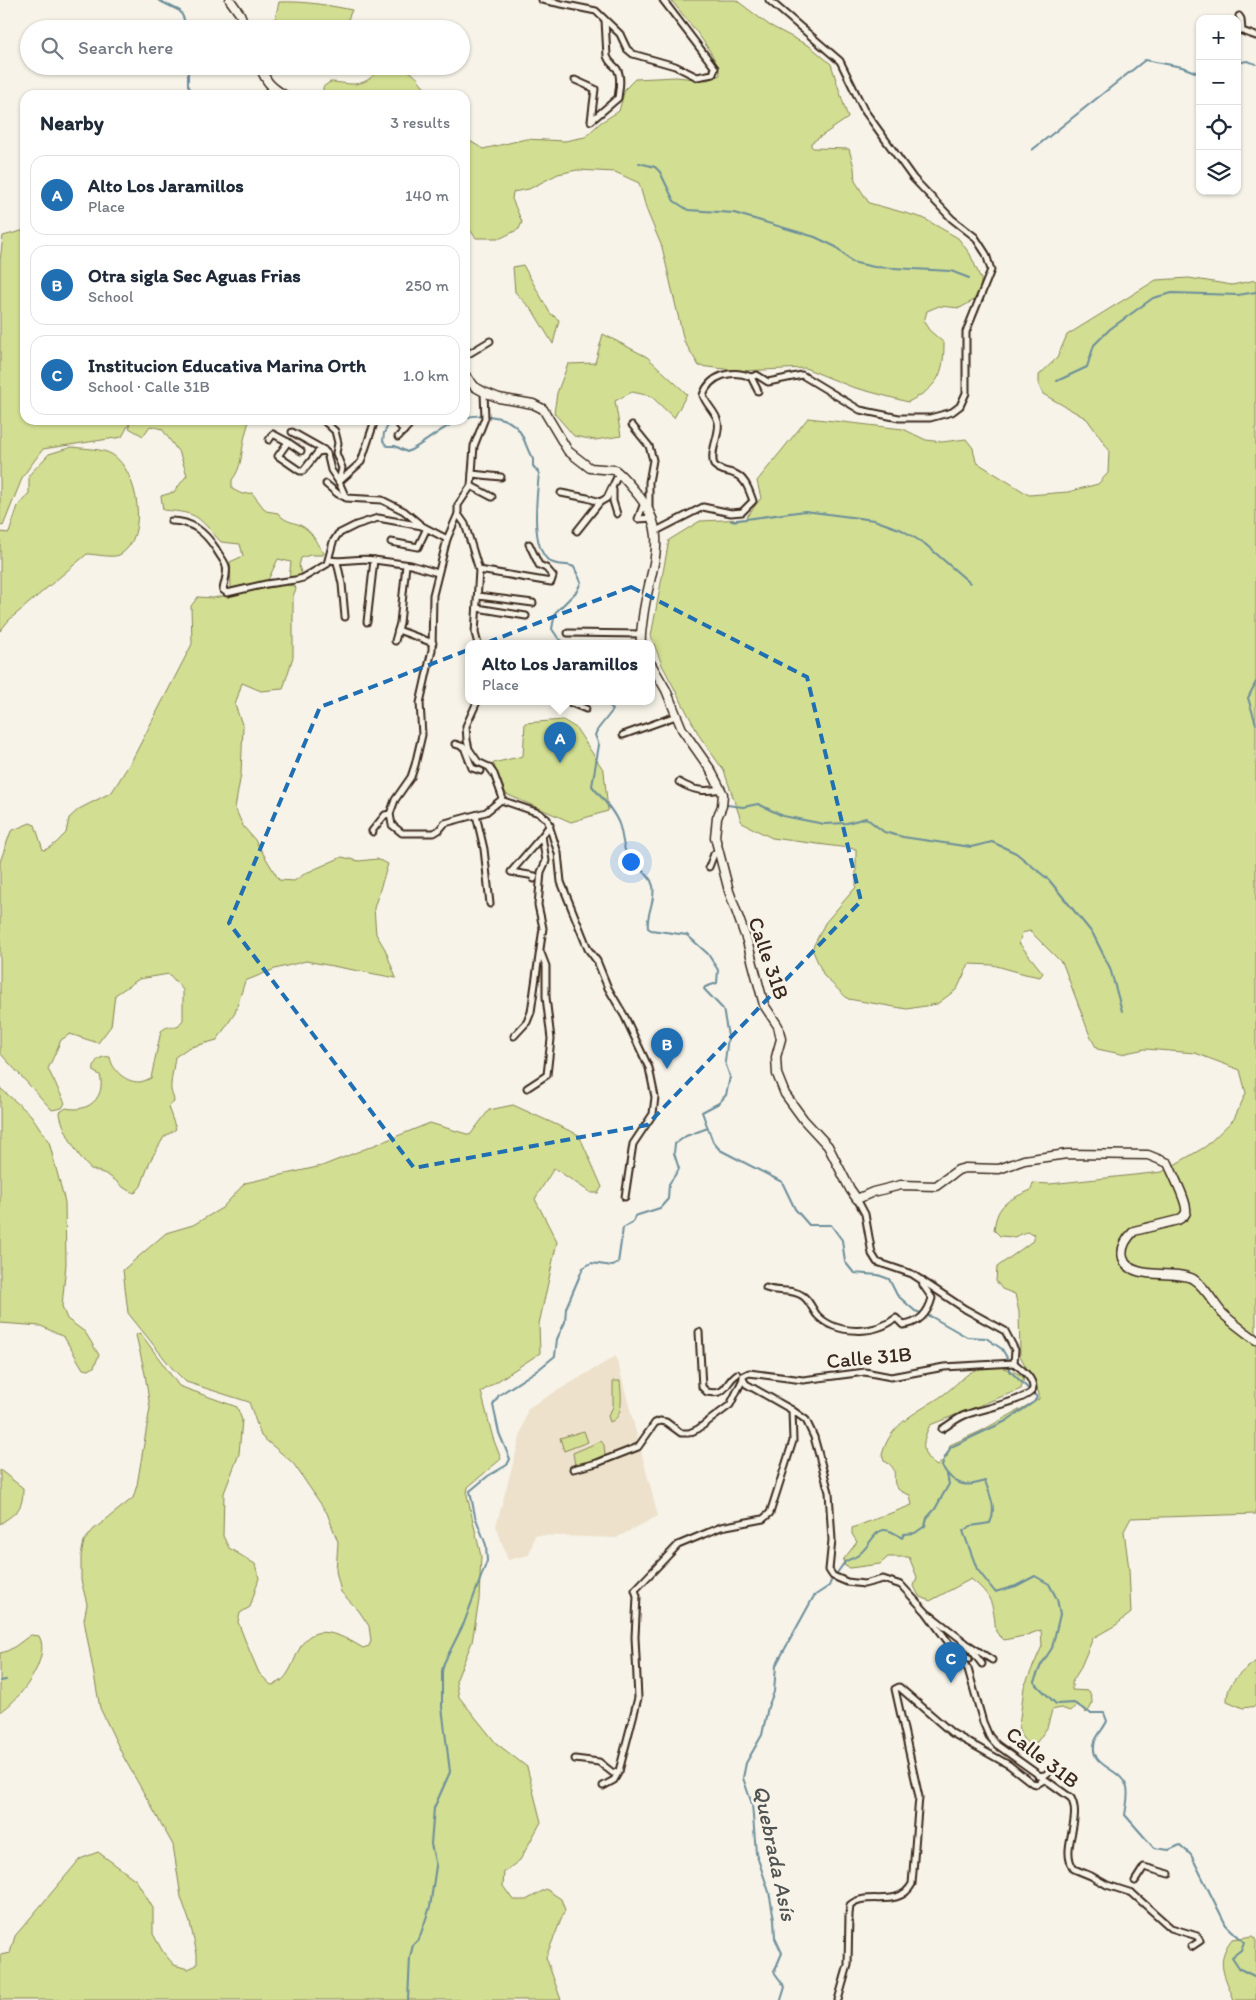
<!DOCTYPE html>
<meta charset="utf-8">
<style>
:root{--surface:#fff;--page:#f6f6f7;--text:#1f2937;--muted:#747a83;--line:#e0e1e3;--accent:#1f6fb2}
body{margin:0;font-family:Itim,sans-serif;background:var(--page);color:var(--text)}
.controls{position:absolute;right:15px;top:15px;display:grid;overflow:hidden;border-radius:10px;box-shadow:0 1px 4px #0004}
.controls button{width:45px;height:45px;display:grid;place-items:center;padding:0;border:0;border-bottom:1px solid var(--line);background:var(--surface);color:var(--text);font:25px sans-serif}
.you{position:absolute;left:630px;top:861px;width:18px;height:18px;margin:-12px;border:4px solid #fff;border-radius:50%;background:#1a73e8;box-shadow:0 0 0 8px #1a73e833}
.badge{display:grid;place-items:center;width:32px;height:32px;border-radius:50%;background:var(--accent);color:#fff;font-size:16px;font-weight:700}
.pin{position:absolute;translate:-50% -41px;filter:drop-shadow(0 1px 2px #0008)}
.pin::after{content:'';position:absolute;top:26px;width:18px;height:15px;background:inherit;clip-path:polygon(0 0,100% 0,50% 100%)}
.popup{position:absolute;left:465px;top:640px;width:190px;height:65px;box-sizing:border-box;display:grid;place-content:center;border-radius:10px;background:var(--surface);filter:drop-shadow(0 1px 4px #0005);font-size:16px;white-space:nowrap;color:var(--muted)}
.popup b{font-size:19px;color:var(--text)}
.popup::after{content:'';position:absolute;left:50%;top:100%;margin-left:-10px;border:10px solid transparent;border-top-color:var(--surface)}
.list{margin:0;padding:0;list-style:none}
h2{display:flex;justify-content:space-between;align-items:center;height:65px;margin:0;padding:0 20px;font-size:21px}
h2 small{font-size:16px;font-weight:400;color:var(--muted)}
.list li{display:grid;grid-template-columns:32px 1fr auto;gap:15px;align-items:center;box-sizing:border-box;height:80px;margin:0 10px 10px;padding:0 10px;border:1px solid var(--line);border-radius:15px}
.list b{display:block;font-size:19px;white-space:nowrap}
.list p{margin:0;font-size:16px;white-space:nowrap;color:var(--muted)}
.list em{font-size:16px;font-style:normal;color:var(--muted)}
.icon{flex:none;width:28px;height:28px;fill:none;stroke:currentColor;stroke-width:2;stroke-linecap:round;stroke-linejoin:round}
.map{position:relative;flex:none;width:1256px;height:2000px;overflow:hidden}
.search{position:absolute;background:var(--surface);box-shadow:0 1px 4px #0004;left:20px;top:20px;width:450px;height:55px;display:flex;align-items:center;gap:12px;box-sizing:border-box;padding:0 18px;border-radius:28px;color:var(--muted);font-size:19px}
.panel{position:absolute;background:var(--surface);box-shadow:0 1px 4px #0004;left:20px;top:90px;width:450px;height:335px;border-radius:15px}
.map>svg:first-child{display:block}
</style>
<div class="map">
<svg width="1256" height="2000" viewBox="0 0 1256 2000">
<rect width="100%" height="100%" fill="#f7f3e8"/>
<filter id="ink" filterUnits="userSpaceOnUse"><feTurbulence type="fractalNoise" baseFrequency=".02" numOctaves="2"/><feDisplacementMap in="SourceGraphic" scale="10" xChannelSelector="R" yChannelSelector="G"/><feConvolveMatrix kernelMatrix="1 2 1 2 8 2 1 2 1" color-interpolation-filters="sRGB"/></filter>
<g filter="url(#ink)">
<!-- built -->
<path fill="#ede1cb" d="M616,1356L658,1516L616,1538L535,1535L529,1555L508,1560L496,1526L528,1408Z"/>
<!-- green -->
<g fill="#d2de91" stroke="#868458">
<path d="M671,0H736L769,25L811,47L831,64L848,118L811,143V146L813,148L849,149L854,167L855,181L869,203L923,218L958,238L970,254L981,279V287L974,300L960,308L939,306L927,311L924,322L929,330L944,343C944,375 938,387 908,402L852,387L805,368L742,371L699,366L684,341L662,247L647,211L639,183L615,172L577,170L558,174L529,189L513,192L512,199L522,222L519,229L501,238H476L470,230L465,231V138L483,149L526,139L565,141L585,137L600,123L619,111L625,89L635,79L676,77L707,80L720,75C716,52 686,19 671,0Z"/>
<path d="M279,2C304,1 328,5 352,10L348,19L347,29H277L275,19Z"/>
<path d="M383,66C408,66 417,73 428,95H323V87L330,82C344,82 356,88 369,79C375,75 376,69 383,66Z"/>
<path d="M25,230V420H249C248,427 245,433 244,440C241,455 242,467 232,480V489L242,494L252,493L266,511L278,513C286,524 296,521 305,528C315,535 316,545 324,553L323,555H310L301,558L299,566L302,575L289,578L291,562L278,559L268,580L231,588L230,562L243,556L240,544L221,542C197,517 201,513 163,510L161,496L174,492L187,475L180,454L162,429L150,426L143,436L129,428L130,422L122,437L43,449L23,476L3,526L0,525V261L3,236Z"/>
<path d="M523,265L550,313L559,320L553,344L533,311L515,292L513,267Z"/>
<path d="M1189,278L1232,285L1256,280V1514L1131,1518L1124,1531L1129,1569L1131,1613L1116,1625L1093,1638L1080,1669L1072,1682V1690L1089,1691C1093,1699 1094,1706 1086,1713L1078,1704L1070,1711L1061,1708L1052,1710L1047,1728L1037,1742L1029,1744L1023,1739L1019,1726L1024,1687L1042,1646L1041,1630L1024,1636L1004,1640L996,1632C993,1605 993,1596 971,1579L930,1601L919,1596L914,1586L917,1577L909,1557H888L880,1564L850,1568L845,1566L843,1560L857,1542L852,1534V1528L912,1505L910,1495C907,1494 901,1492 898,1489C889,1480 902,1469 884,1461L882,1455C890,1422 919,1412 943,1395C954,1387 965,1374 977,1369C992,1363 1012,1368 1024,1378L1021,1389L930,1425C922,1441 919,1455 937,1466L947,1457L950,1445L981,1431L1039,1399V1394L1035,1383L1020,1356L1019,1312L1015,1294L1002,1289L996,1281L997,1267L1034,1240V1234L1027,1232L1014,1237L1000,1236L994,1230C997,1203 1009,1200 1031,1190L1033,1183L1050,1184L1162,1172L1205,1147L1234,1119L1246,1093L1240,1070L1195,1053L1145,1049L1121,1054L1097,1049L1090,1036L1063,964L1030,931L1022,933L1019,943L1043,973L1040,977L1025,974L993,965L969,964L957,989L937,1004L907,1009L848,999L824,976L812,949L825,923L856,887V849L772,838L742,823L724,771L700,737L662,665L651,636L669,540L700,521L745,519L761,498L757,481L808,418L903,429L926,440L942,442L966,439L973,448L976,462L1029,495L1068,492L1098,484L1108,473L1109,450L1087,419L1043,394L1039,386V375L1057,358L1067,335L1156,280Z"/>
<path d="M603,334L647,357L687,394L674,418L651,396L632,392L615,401L621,436L595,440L574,436L554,413L557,393L568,364L595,363Z"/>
<path d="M72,447C85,449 102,448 113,455C138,472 149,536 121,554C115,559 96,554 87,554L9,620L0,631V532L9,533L18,506L29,493V475L49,454Z"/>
<path d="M284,585L295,586L296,589L293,596V657L283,689L261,691L242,683L235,705L243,727L241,774L235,808L243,826L255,840L279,880L294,881L306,873L342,857L359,861L377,859L388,864L374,908L376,934L385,949L396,978L306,961L275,969L245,981L235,1013L217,1040L188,1048L175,1057C174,1065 170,1085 171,1090C172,1095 174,1097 174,1102L168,1107L176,1129L164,1137L150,1161L141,1186L135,1193C123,1190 119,1182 109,1176C104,1172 97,1172 91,1169C80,1161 60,1125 60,1112L66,1108C88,1113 106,1098 100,1075L94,1072C92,1062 100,1055 110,1057C112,1070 125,1082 139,1082C143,1082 148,1079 151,1078L161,1031L167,1027H177L183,1020V990L169,974L139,979L115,995L111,1026L98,1043L70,1034L61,1040L48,1069L65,1103L62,1108L52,1110L0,1053V862L11,831L30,823L35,825L43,850L47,849L56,843L66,833L69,818L79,809L112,792L132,760L192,644L191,606L198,597L213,598Z"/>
<path d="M563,720L576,728L604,771L608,811L571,822L506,794L493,763L523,756L525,723Z"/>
<path d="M0,1088L31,1115L49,1142L65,1202L66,1264L62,1306L67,1319L85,1332L99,1355L94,1367L89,1370L83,1369L64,1337L41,1326L0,1323Z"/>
<path d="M513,1105L579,1135L602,1187L598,1193H591L554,1168L535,1199L557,1242L539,1324L540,1353L481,1392L493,1438L501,1459L468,1487L467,1495L481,1556L479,1600L472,1642L456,1681L459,1697L496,1743L527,1767L541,1822L520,1860L504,1872L503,1886L513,1900H526L546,1889L561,1899L565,1910L546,1957L561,2000H0V1955L10,1953L15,1936L80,1859L98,1852L136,1880L153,1908V1934L163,1952L174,1965L188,1969L197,1965V1954L190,1923L181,1897L173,1845L123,1756L100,1708L84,1620L87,1604L81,1580V1556L84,1541L94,1529L133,1498L137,1485L150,1408L145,1374L136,1335L138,1333L141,1334L179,1386L237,1407L242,1420L239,1454L224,1493L223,1536L229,1548L255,1564L259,1578L250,1607L240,1613L238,1622L245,1640L259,1673L271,1685C307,1680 284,1599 363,1648L369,1646L371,1641L369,1626L359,1611L341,1592L336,1571L338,1542L327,1513L293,1463L261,1436L249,1402L186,1382L172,1368L128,1313L123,1270L166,1233L193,1225L222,1208L245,1183L322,1166L430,1123L470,1135L489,1110Z"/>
<path d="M613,1381H620C621,1394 625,1417 610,1422L608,1416L613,1407Z"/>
<path d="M584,1431L588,1442L564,1451L560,1438Z"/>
<path d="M601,1441L604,1445L605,1455L588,1463L575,1466L573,1453Z"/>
<path d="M0,1470L23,1488C23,1510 17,1512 0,1524Z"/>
<path d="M31,1635L39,1636C52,1658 18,1702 0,1712V1653C12,1651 21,1641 31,1635Z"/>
<path d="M1256,1661V1706L1243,1708L1227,1701C1227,1681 1241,1673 1256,1661Z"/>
<path d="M1253,1936L1256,1938V2000H1234C1225,1976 1214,1962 1232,1939Z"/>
</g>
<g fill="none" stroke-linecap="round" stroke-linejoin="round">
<!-- stream -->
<g stroke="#6c8e9b" stroke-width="2">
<path d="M158,0L180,11L184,19L182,29"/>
<path d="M1237,63L1247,61L1256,64"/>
<path d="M188,66V85L193,95"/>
<path d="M1032,150L1145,60L1182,67L1200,74"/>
<path d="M639,163L655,167L660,172L674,201L688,210L734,213L815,237L836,247L852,262L856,263L874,267L951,271L969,278"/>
<path d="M1057,381L1087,367L1094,345L1110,329L1153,298L1172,293L1238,295L1256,292"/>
<path d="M465,418C478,413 503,416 514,425C524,432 526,450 533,459V466L539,473C537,495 530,544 548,560C556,567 566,563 574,567L581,582L577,591L555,613L552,629L558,638L567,644"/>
<path d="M391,420L384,433L383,441L387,446H395L407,452C426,443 440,428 460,420"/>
<path d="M731,521L805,511L874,520L902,530L925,544L970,583"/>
<path d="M1256,682L1248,698L1256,724"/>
<path d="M607,702L613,710L598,729L595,735L599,745L592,786C601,797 614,810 619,824C623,834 622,847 628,857C635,868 650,872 653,886C656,901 646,913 648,928L651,930L687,935L708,954L718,970L717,983L705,987L704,989L723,1009L728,1036L725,1062L730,1077L726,1095L719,1103L702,1112L713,1142L720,1150L782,1182L795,1209L809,1225H831L842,1240L845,1262L854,1273L878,1275L889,1279L897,1295L915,1311L932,1317L967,1337L986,1338L1002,1349L1009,1361"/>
<path d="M727,805L743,807L758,804L783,816L824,824L847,823L866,818L884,832L903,837L971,847L992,842L1016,853L1049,880L1093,934L1110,968L1122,1011"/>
<path d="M1010,1366V1371L1037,1397L1034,1402L1006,1421L951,1447L944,1459L942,1466C953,1485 965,1488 985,1481C990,1495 997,1509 990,1523L971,1526L963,1531L977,1569L995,1592L1016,1586L1035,1576L1049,1584L1057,1599L1060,1614L1052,1648L1041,1665L1034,1682L1056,1704L1074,1703L1090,1713H1104L1107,1721C1104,1728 1098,1734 1095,1741C1087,1768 1122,1767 1127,1788C1129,1796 1126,1807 1125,1815L1154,1848L1169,1850L1180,1845L1191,1855L1226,1925L1244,1942L1241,1950L1232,1957L1240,1969L1256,1977"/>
<path d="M837,1573C840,1569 843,1564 846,1561C850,1559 854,1558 857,1556C876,1543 873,1517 902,1538L904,1534L915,1533L925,1526L927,1518L935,1509L949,1484L947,1475"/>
<path d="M0,1681L6,1680"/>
<path d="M408,2000L410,1957L413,1945L419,1939L430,1907L436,1866L431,1844L434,1808L450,1772L442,1707V1671L444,1663L464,1623L487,1561L486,1545L475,1516L470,1491L488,1476L507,1465L510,1459L499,1433L493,1405L499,1395L539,1369L555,1356L557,1339L565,1322L566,1308L583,1268L591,1263L613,1266L618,1263L623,1228L633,1222L635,1216L660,1208L668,1199L669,1184L679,1169L674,1153L675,1144L686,1136L708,1128"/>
<path d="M781,2000L785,1987L774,1972L782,1953L775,1938L774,1919L769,1892L756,1853L752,1804L743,1778L746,1763L762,1735L768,1707L774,1692L776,1665L814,1596L829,1586L831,1581"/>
</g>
<defs>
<g id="street">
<path d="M542,0L596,11L620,34L627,49L633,54L675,66L697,77L713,74L715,68L663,0"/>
<path d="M1239,16L1241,19L1242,31L1256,36"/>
<path d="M575,80L595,89L591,121L618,98C619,90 622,77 617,69C613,64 609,63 607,56L605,20"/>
<path d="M265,95L272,88"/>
<path d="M465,356L490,341"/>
<path d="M751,377L757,375L768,382L802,375L860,410L899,418H930L952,412L960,406L966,393V332L991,270L986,254L975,237L952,219L913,178L864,110L840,61L769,0"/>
<path d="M323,420L335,431L338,443L336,453L342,468L339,482"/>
<path d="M395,420L404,431"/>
<path d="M632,425L649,446L653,460L649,482V508"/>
<path d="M292,432L324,450"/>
<path d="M398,437L414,420"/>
<path d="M269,440L273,434L288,442L278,456L300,471H303L318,452L324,451L327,453L331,470L339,482L346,498L382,500L404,511L422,526"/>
<path d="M288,442L301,451"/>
<path d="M472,474L501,477"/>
<path d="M339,482L361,462L375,420"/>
<path d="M326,484L338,494L345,497"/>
<path d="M471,486L492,497"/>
<path d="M613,490V501L617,514"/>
<path d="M561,493L587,498L600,502L607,498L619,473"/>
<path d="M644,503L638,519L653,518"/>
<path d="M171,521C192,521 205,532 216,549C219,555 224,560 226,566C228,575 224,582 223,590L227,593L266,584L295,580L303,578L327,564L333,542L338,534L356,525L378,518L422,526L447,539L458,514"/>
<path d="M577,531L600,502"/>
<path d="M656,531L703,507L731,513L742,512L753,501C749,490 745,476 732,473C725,471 720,471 714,465C709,451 721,433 718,422C716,412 706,405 703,395C710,375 732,369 751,377L758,391"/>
<path d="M447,539L433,595L432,650L420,703L422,735L415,765L411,777L395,800L390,814L392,825L402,833H434L439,830L445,823L486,812L501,800L502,796L494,774L489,767L478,762L469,749L467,740L466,726L477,702"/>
<path d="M391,542L418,547L426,530"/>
<path d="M330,560C344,563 358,557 374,560L367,622"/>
<path d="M374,560L411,565L438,573"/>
<path d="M337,562L342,584L345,617"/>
<path d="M479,570L551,582L553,576L546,568L539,565L529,544"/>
<path d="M478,596L533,603"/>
<path d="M477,608L526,616"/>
<path d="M398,630L433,643"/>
<path d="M568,633L641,634"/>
<path d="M395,641L400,623L406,565"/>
<path d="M478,644L475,633L479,570L465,524L458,514V505L471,486L474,446L485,418L484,392"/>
<path d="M569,702L586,709"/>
<path d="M623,735L676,716"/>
<path d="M455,744L464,747L472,768L481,771"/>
<path d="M679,782C694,791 704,792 721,789"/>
<path d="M501,800L539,813L547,819L558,853L561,882L588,949L597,961L608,988L625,1017L649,1068L655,1097L653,1114L633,1144L625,1197"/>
<path d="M476,815L484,849L490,904"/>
<path d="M373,832L372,831L385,815L390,814"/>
<path d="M709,867L714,854L719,851"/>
<path d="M534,879L535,876L511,872L542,836"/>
<path d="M514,1036L527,1022L531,1012L543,928L538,905L541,872L546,861L542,836L550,825"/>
<path d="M527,1088L547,1075L551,1039L546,997V966L541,953"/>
<path d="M857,1199L865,1214L872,1254L877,1262L912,1274L965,1309L1005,1331L1015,1350L1014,1363L944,1367L891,1377L865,1372L803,1380L749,1373L743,1376V1379L746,1384L792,1410L806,1420L814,1437L829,1492L832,1540L829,1570L833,1576L847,1582L864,1584L883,1579L901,1585L926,1612L968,1669L983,1722L989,1736L997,1745L1071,1798C1083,1820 1059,1849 1074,1869L1091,1876L1107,1885L1132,1893L1171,1928L1197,1936L1200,1941L1191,1947"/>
<path d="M766,1288C779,1293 792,1288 803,1296C810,1301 812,1309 817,1315C836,1335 875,1335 896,1318L903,1325C920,1323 928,1313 932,1298L923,1285L922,1280"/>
<path d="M699,1332L702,1387L707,1392C728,1396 724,1383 737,1374"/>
<path d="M942,1429C949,1425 957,1418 965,1415C977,1410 1032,1400 1033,1388C1033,1377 1021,1369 1014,1363"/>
<path d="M573,1469L597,1463L638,1447L655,1423L660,1421L666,1422L681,1433H689L698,1429L730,1405L743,1379"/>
<path d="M930,1615L966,1643L982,1664"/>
<path d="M969,1645L992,1660"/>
<path d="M957,1653L962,1654L969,1659"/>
<path d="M575,1759L599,1762L613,1773L619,1771"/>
<path d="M1038,1776L1045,1775L1050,1771"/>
<path d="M603,1786L614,1780L619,1771L638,1698L635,1637L637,1596L635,1590L678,1545L721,1527L763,1519L770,1513L793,1441L792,1410"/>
<path d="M1135,1881L1144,1867L1169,1874"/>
<path d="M838,2000L848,1965L849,1915L850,1905C866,1890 898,1910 912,1884L919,1797L895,1689L899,1687L952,1733L1009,1765L1032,1783L1037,1784L1044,1780"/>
</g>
<g id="secondary">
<path d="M230,0L240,14L246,29"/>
<path d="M260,66C266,82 270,86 284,95"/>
<path d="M465,375L475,387L484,392L499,398L533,404L543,409L568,451L590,468L615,470C622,475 628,483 634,490C674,534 649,567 643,617C642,626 640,636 641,644"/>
<path d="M651,664L666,690L682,729L710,769L723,794L722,806L717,818L715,837L729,891L747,941L764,1005L778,1026L781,1039L776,1057L777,1074L785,1094L804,1120L828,1146L850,1189L857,1199L873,1192L901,1185L936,1186L958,1170L965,1168L999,1169L1024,1160L1067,1154L1148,1155L1168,1163C1172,1173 1188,1203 1186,1212C1185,1217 1181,1218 1178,1220L1134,1231C1127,1238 1120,1247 1123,1258C1130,1282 1177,1269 1193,1279C1206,1287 1213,1303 1223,1314C1233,1323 1245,1332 1256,1340"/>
</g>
</defs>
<!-- street casing -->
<use href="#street" stroke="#3b2a1e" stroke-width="9"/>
<!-- secondary casing -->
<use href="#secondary" stroke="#3b2a1e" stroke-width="11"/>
<!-- street -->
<use href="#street" stroke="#f7f3e8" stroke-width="5"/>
<!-- secondary -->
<use href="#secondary" stroke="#f7f3e8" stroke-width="8"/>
</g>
</g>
<!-- marked area -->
<path fill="none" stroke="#1f6fb2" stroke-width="4" stroke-dasharray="10 6" stroke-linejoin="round" d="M631,587L807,677L861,901L647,1125L414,1168L229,923L320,707Z"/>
<g text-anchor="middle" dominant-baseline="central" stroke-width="5" stroke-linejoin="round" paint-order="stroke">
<!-- street labels -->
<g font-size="21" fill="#3b2a1e" stroke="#f7f3e8">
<text transform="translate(769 958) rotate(71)">Calle 31B</text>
<text transform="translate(869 1357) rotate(-5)">Calle 31B</text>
<text transform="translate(1043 1757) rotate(38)">Calle 31B</text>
</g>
<!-- water labels -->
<g font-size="22" font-style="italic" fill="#505452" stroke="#f7f3e8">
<text transform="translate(775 1853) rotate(78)">Quebrada Asís</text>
</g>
</g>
</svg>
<div class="controls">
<button>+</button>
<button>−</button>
<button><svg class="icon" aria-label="locate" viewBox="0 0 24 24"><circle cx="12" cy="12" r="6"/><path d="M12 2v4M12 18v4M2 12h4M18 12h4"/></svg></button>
<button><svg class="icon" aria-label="layers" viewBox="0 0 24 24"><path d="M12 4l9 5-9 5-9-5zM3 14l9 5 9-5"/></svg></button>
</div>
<div class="you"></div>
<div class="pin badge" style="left:560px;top:763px">A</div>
<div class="popup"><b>Alto Los Jaramillos</b>Place</div>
<div class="pin badge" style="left:667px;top:1069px">B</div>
<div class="pin badge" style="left:951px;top:1683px">C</div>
<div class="search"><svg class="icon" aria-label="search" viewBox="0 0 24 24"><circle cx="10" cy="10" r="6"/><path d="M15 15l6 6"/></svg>Search here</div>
<section class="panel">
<h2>Nearby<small>3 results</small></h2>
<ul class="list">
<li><span class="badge">A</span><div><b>Alto Los Jaramillos</b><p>Place</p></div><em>140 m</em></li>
<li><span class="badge">B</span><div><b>Otra sigla Sec Aguas Frias</b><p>School</p></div><em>250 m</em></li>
<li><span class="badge">C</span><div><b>Institucion Educativa Marina Orth</b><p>School · Calle 31B</p></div><em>1.0 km</em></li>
</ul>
</section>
</div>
